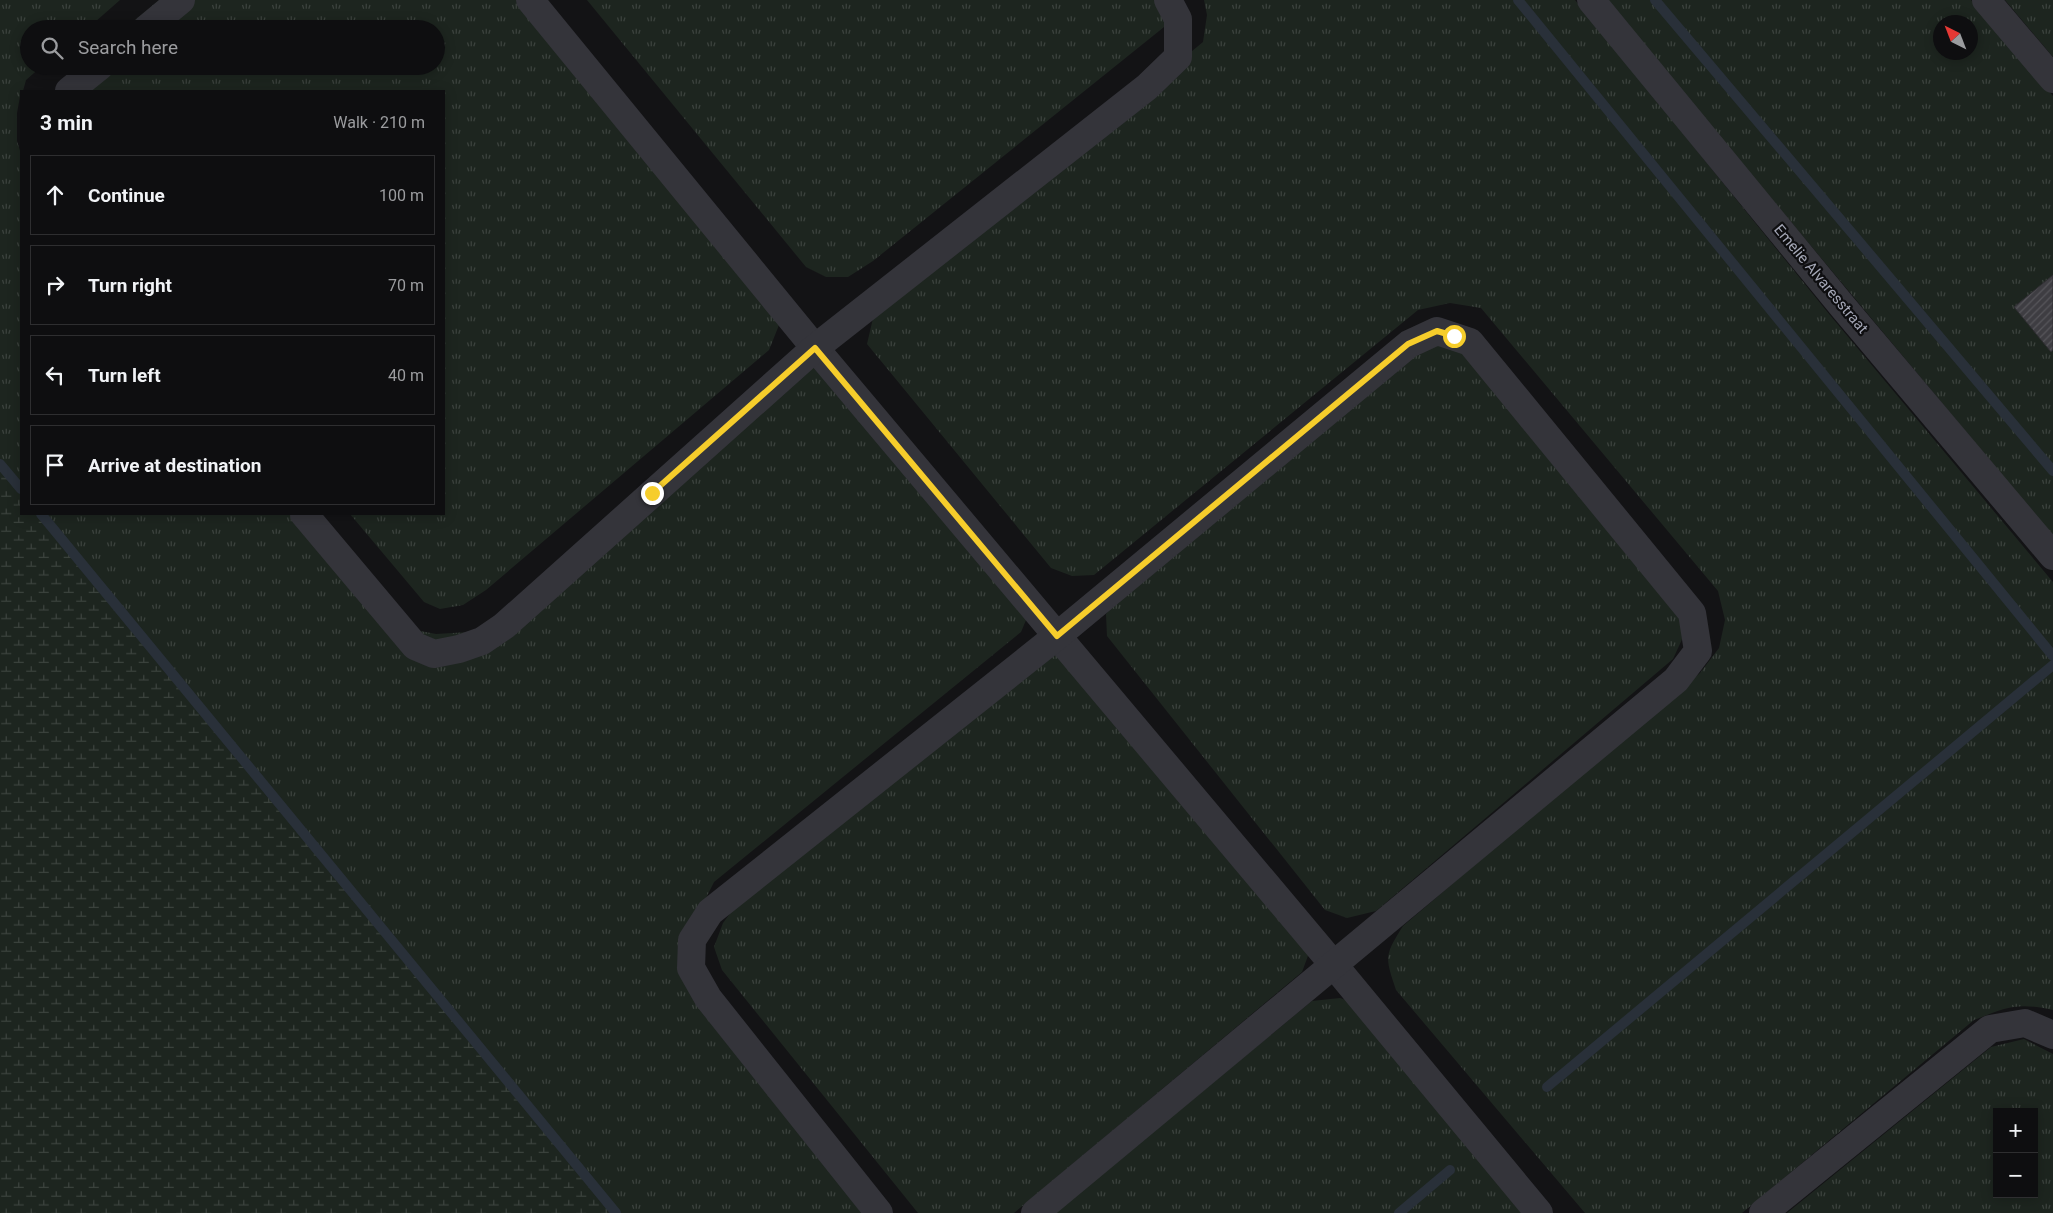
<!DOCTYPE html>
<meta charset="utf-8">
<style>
:root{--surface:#0e0e10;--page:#1c1c1e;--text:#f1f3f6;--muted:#9b9c9f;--line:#2e2e30}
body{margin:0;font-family:Roboto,sans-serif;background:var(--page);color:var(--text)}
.controls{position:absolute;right:15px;bottom:15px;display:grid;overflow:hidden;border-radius:0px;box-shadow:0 2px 12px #0003}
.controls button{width:45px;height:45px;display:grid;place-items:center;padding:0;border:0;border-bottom:1px solid var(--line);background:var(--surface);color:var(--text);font:25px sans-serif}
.compass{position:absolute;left:1933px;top:15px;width:45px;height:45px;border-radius:50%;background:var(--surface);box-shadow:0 2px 12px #0003;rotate:318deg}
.stop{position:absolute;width:15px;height:15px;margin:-11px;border:4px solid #f6cd2b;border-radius:50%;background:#fff}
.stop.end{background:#f6cd2b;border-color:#fff;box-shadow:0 1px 5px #0008}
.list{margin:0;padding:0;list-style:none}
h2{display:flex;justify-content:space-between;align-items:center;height:65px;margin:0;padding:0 20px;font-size:21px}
h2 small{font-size:16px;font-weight:400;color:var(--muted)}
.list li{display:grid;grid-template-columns:32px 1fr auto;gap:15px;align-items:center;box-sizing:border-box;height:80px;margin:0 10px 10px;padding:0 10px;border:1px solid var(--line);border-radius:0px}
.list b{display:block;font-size:19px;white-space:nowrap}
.list em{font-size:16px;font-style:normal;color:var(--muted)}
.icon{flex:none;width:28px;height:28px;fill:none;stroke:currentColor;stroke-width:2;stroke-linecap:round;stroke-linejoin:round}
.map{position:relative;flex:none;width:2053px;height:1213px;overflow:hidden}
.search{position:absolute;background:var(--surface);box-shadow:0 2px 12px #0003;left:20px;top:20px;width:425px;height:55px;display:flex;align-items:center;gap:12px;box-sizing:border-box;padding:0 18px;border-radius:28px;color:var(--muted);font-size:19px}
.panel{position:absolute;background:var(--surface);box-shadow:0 2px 12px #0003;left:20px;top:90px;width:425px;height:425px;border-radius:0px}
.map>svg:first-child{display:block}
</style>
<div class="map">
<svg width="2053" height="1213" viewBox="0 0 2053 1213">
<defs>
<pattern id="grass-tufts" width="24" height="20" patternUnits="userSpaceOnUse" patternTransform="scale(1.25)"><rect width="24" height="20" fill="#1d251f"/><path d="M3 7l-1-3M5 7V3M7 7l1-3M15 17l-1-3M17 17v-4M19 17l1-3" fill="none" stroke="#3b423d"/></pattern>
<pattern id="wetland-marsh" width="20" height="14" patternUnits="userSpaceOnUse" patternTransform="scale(1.25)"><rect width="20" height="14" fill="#1d251f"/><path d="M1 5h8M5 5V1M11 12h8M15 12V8" fill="none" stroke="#3b423d"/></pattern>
<pattern id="building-hatch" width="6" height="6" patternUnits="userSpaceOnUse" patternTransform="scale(1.25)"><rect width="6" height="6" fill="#3e3d42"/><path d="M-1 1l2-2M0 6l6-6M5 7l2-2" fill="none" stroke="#57565b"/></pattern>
</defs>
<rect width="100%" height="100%" fill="#131315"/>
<!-- grass -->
<g fill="url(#grass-tufts)" fill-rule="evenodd">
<path d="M0,0H120L87,29H29V66H42L26,80L23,91H21L17,113V141L21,154V489L0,463Z"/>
<path d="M159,0H539L779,325L769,350L486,590L463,605L440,609L424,602L350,514H444V91H54L65,78L79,66H436V29H124Z"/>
<path d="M587,0H1178L1169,23L873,261L848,277H826L806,267Z"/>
<path d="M1204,0H1575L1829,314L2053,582V1010C2017,1002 2007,1007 1974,1020L1742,1213H1585L1396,990C1385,957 1384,956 1403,926L1700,673L1719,648L1725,620L1718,591L1481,308L1450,303L1418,310L1094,575L1072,576L1051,568L867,344L874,314L1203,42L1207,15Z"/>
<path d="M1606,0H1971L2053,96V536ZM1940,22H1970V52H1940Z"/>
<path d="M2005,0H2053V57Z"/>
<path d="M1451,332L1680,612L1684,635L1673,659L1376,911L1347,918L1325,910L1107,636L1106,614L1118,598L1430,336Z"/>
<path d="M813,364L1029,613L1021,632L714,882L697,916L692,973L884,1213H616L41,514H316L410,629L436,634L469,632L496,619Z"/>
<path d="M1062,649L1309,953L1302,972L1014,1213H918L722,970L714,947L723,923L737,904Z"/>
<path d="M1340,998L1360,1005L1530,1213H1055L1312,1001Z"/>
<path d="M2024,1039L2053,1054V1213H1787L1991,1047ZM1997,1112H2034V1194H1997Z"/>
</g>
<!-- wetland -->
<path fill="url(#wetland-marsh)" d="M0,464L21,489V514H41L616,1213H0Z"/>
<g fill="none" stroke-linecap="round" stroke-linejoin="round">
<!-- stream -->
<g stroke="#293039" stroke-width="10">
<path d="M1518,0L2053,656"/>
<path d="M1655,0L2053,471"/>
<path d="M0,464L21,489"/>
<path d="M41,514L616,1213"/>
<path d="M1547,1087L2053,665"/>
<path d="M1399,1213L1450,1170"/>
</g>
</g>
<!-- building -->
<path fill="url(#building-hatch)" stroke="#2e2d31" d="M2053,275V350L2051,352L2014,307Z"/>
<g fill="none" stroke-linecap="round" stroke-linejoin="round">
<!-- minor -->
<g stroke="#34343a" stroke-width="28">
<path d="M530,0L815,348L1333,964L1539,1213"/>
<path d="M1591,0L1843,307L2053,556"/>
<path d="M1986,0L2053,79"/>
<path d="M146,29L181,0"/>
<path d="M69,91L100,66"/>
<path d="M304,514L415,646L434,654L459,649L482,641L504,626L815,348L1147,87L1178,57V19L1168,0"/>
<path d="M879,1213L708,998L691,968L692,940L710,912L1057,636L1409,344L1437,331L1470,342L1692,613L1698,651L1676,680L1035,1213"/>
<path d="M1763,1213L1990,1029L2025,1023L2053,1035"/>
</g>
</g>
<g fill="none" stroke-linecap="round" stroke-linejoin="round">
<!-- route -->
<path stroke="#f6cd2b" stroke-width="6" d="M652,493L815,348L1057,636L1408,344L1437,331L1454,336"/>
</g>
<g text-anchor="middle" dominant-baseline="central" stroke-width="4.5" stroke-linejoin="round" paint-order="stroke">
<!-- street labels -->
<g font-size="15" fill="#a4a7b6" stroke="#0e0e10">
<text transform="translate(1821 279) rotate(50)">Emelie Alvaresstraat</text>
</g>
</g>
</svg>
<div class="controls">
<button>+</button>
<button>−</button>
</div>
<svg class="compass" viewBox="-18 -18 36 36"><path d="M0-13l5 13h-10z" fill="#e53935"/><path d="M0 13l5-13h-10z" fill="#9b9c9f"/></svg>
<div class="stop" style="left:1454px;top:336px"></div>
<div class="stop end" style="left:652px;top:493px"></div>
<div class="search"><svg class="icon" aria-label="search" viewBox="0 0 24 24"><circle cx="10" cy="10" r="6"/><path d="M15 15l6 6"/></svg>Search here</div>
<section class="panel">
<h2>3 min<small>Walk · 210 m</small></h2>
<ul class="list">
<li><svg class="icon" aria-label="ahead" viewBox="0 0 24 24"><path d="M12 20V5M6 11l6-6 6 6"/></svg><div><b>Continue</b></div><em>100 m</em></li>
<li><svg class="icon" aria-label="right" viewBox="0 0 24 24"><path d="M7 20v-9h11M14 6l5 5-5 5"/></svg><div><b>Turn right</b></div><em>70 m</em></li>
<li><svg class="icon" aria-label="left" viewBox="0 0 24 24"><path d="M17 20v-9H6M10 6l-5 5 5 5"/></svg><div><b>Turn left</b></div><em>40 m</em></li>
<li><svg class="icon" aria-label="arrive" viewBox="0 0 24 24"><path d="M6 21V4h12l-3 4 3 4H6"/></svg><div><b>Arrive at destination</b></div></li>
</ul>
</section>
</div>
